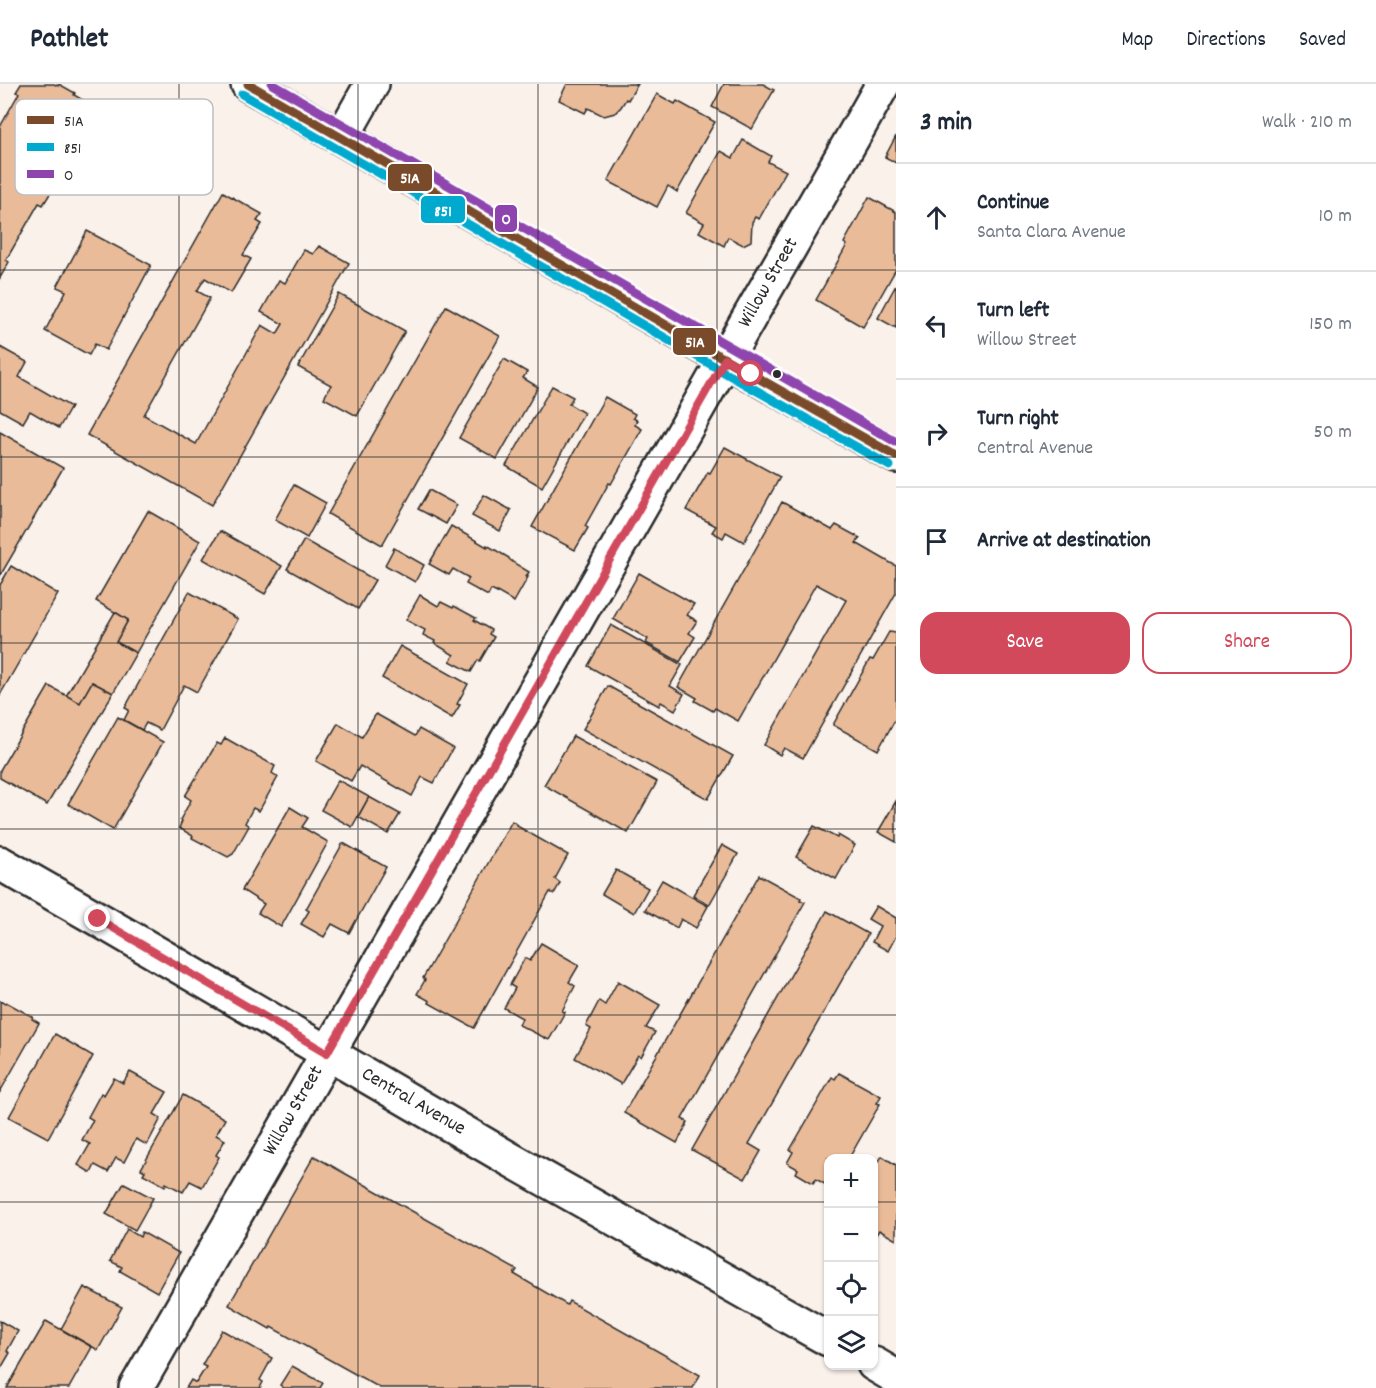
<!DOCTYPE html>
<meta charset="utf-8">
<style>
:root{--surface:#fff;--page:#f2f2f3;--text:#1f2937;--muted:#747a83;--line:#e0e1e3;--accent:#d1495b}
body{margin:0;font-family:Dekko,sans-serif;background:var(--page);color:var(--text)}
.controls{position:absolute;right:18px;bottom:18px;display:grid;overflow:hidden;border-radius:12px;box-shadow:0 2px 4px #0004}
.controls button{width:54px;height:54px;display:grid;place-items:center;padding:0;border:0;border-bottom:2px solid var(--line);background:var(--surface);color:var(--text);font:30px sans-serif}
.stop{position:absolute;width:18px;height:18px;margin:-14px;border:4px solid #d1495b;border-radius:50%;background:#fff}
.stop.end{background:#d1495b;border-color:#fff;box-shadow:0 2px 6px #0008}
.list{margin:0;padding:0;list-style:none}
h2{display:flex;justify-content:space-between;align-items:center;height:78px;margin:0;padding:0 24px;font-size:26px}
h2 small{font-size:20px;font-weight:400;color:var(--muted)}
.list li{display:grid;grid-template-columns:39px 1fr auto;gap:18px;align-items:center;box-sizing:border-box;height:108px;padding:0 24px;border-top:2px solid var(--line)}
.list b{display:block;font-size:22px;white-space:nowrap}
.list p{margin:0;font-size:20px;white-space:nowrap;color:var(--muted)}
.list em{font-size:20px;font-style:normal;color:var(--muted)}
.actions{display:flex;gap:12px;padding:18px 24px}
.actions a{flex:1;padding:14px 0;border:2px solid var(--accent);border-radius:18px;text-align:center;font-size:21px;color:var(--accent)}
.actions .main{background:var(--accent);color:#fff}
.icon{flex:none;width:33px;height:33px;fill:none;stroke:currentColor;stroke-width:2;stroke-linecap:round;stroke-linejoin:round}
.map{position:relative;flex:none;width:896px;height:1304px;overflow:hidden}
header{display:flex;align-items:center;gap:36px;box-sizing:border-box;height:84px;padding:0 30px;background:var(--surface);border-bottom:2px solid var(--line)}
header strong{font-size:28px}
nav{display:flex;gap:33px;margin-inline-start:auto;font-size:21px}
main{display:flex}
aside{flex:1;background:var(--surface)}
.map>svg:first-child{display:block}
</style>
<header>
<strong>Pathlet</strong>
<nav><a>Map</a><a>Directions</a><a>Saved</a></nav>
</header>
<main>
<div class="map">
<svg width="896" height="1304" viewBox="0 0 896 1304">
<rect width="100%" height="100%" fill="#fbf1eb"/>
<filter id="ink" filterUnits="userSpaceOnUse"><feTurbulence type="fractalNoise" baseFrequency=".0167" numOctaves="2"/><feDisplacementMap in="SourceGraphic" scale="12" xChannelSelector="R" yChannelSelector="G"/><feConvolveMatrix kernelMatrix="1 2 1 2 8 2 1 2 1" color-interpolation-filters="sRGB"/></filter>
<g filter="url(#ink)">
<!-- building -->
<g fill="#e9bb99" stroke="#2b2b2b" stroke-width="1.5">
<path d="M21,0H54L58,2L59,0L75,9L74,11L88,19L85,25L103,35L87,64L74,57L51,98L56,100L43,121L39,119L6,176L9,178L0,194V43L19,9L16,8Z"/>
<path d="M567,0H638L628,16L626,15L621,23L615,29L604,32L588,24L585,29L559,16Z"/>
<path d="M724,0H763L774,6L752,45L712,23Z"/>
<path d="M657,10L675,20L677,17L715,38L689,83L690,85L677,108L668,102L657,123L608,97Z"/>
<path d="M896,52V79L885,73Z"/>
<path d="M743,56L771,72L768,78L786,87L759,135L755,133L752,138L751,157L743,161L728,153L724,162L699,148L704,139L686,129L721,67L733,74Z"/>
<path d="M223,108L262,130L257,137L262,140L243,171L251,175L231,209L205,194L197,207L210,214L144,331L196,360L262,241L277,250L283,240L261,228L279,196L285,199L304,166L313,170L319,162L349,179L212,421L87,351Z"/>
<path d="M869,113L896,128V185L863,243L816,216L847,161L844,159Z"/>
<path d="M87,147L151,181L106,266L95,260L89,271L45,247L66,207L57,203Z"/>
<path d="M896,201V244L878,234Z"/>
<path d="M339,210L405,247L357,332L324,314L331,301L298,283Z"/>
<path d="M446,222L500,252L382,461L328,430Z"/>
<path d="M0,263L27,278L19,293L71,323L59,344L30,327L23,339L0,326Z"/>
<path d="M504,275L527,288L523,294L538,303L497,375L459,354Z"/>
<path d="M552,302L573,313L569,320L584,329L542,403L506,382Z"/>
<path d="M605,313L635,330L633,334L637,336L635,341L642,345L611,400L609,399L585,442L588,444L575,466L532,443Z"/>
<path d="M0,348L63,384L0,492Z"/>
<path d="M725,363L780,393L744,458L726,448L723,454L712,448L716,442L686,426L708,388L710,389Z"/>
<path d="M294,401L326,419L307,454L275,436Z"/>
<path d="M429,406L457,421L446,440L418,425Z"/>
<path d="M484,411L511,426L500,447L472,432Z"/>
<path d="M782,418L832,446L836,441L860,454L856,459L896,482V509L803,674L784,664L780,671L764,661L846,516L816,500L738,637L715,624L713,627L695,617L697,614L678,603Z"/>
<path d="M148,427L200,457L136,569L116,558L128,536L96,517Z"/>
<path d="M451,442L487,463V461L509,474V475L514,479L529,488L526,493H528L514,518L497,508V509L491,506L488,512L466,500L469,494L453,485L449,491L429,480Z"/>
<path d="M220,447L282,482L265,510L203,475Z"/>
<path d="M304,456L375,496L358,525L287,485Z"/>
<path d="M394,464L424,481L415,498L385,481Z"/>
<path d="M11,482L58,510L0,611V501Z"/>
<path d="M639,489L694,520L687,531L697,537L689,549L695,553L680,578L646,559L648,555L613,535Z"/>
<path d="M189,508L238,535L197,608L184,601L160,646L146,639L142,646L124,636L129,626L125,624Z"/>
<path d="M420,511L438,522L441,518L453,524L454,522L476,534L474,536L491,546L489,550L494,553L480,577L478,576L471,588L450,577L454,571L434,559L435,557L423,551L425,546L406,536Z"/>
<path d="M115,528L128,536L116,558L136,569L113,609L92,598L80,619L66,612Z"/>
<path d="M611,541L682,581L670,602L684,610L675,626L661,618L659,622L588,582Z"/>
<path d="M889,548L896,549V634L878,666L833,641L870,575L873,576Z"/>
<path d="M400,562L468,600L457,620L460,621L452,634L382,594Z"/>
<path d="M92,598L113,609L47,721L0,694V686L49,602L80,619Z"/>
<path d="M608,602L733,672L708,715L583,645Z"/>
<path d="M376,630L415,652L419,645L453,664L434,699L422,693L412,712L360,682L351,697L316,677L338,639L362,653Z"/>
<path d="M118,633L163,658L113,746L68,720Z"/>
<path d="M573,652L657,698L628,749L544,701Z"/>
<path d="M225,654L275,682L272,689L278,693L259,727L253,724L245,739L249,742L233,770L228,773L192,754L193,752L179,744L182,737L180,736L191,716L185,712L217,659L221,661Z"/>
<path d="M338,696L369,713L352,743L321,726Z"/>
<path d="M369,713L400,730L388,750L358,733Z"/>
<path d="M896,717V758L878,748Z"/>
<path d="M290,723L308,734L302,743L328,758L281,843L258,829L264,820L242,806Z"/>
<path d="M512,737L518,741L517,742L568,771L555,795L560,799L554,810L550,808L474,944L429,919L430,917L417,910L425,896L423,894Z"/>
<path d="M814,742L837,754L838,751L855,761L836,795L796,773Z"/>
<path d="M343,759L386,783L349,849L332,840L324,853L301,840L309,827L306,825Z"/>
<path d="M722,761L738,770L709,821L693,811Z"/>
<path d="M616,786L648,804L634,829L602,810Z"/>
<path d="M759,791L801,814L800,816L805,818L682,1035L688,1038L677,1059L624,1029Z"/>
<path d="M662,796L708,822L696,844L681,835L677,844L645,826Z"/>
<path d="M876,822L896,834V852L888,867L872,858L880,842L868,835Z"/>
<path d="M827,827L868,850L749,1060L761,1067L745,1095L692,1066Z"/>
<path d="M541,859L579,881L569,898L575,902L562,927L565,928L549,956L519,941L522,934L504,924L515,904L510,901L525,874L530,877Z"/>
<path d="M618,897L660,921L646,944L655,948L641,973L638,971L621,1000L575,974L591,945L586,942L599,917L605,921Z"/>
<path d="M0,917L5,920L6,918L33,933L32,935L39,939L0,1008Z"/>
<path d="M55,950L93,972L48,1054L9,1033Z"/>
<path d="M130,988L167,1008L154,1030L161,1034L147,1061L136,1055L124,1078L116,1074L108,1088L95,1081L91,1089L78,1081L90,1060L82,1056L93,1036L88,1033L101,1009L104,1011L114,994L123,999Z"/>
<path d="M839,989L881,1012L877,1019L880,1020L849,1074H828V1102L816,1095L813,1099L796,1089L798,1085L787,1079L793,1068L790,1066L832,993L835,995Z"/>
<path d="M183,1011L225,1035L216,1051L225,1056L216,1071L219,1073L202,1103L190,1097L183,1108L166,1099L165,1102L143,1090L145,1087L141,1085Z"/>
<path d="M314,1072L517,1186L514,1190L567,1221L569,1217L700,1291L693,1304H380L271,1243L270,1245L229,1221Z"/>
<path d="M882,1072L896,1081V1156L879,1146L874,1154V1086Z"/>
<path d="M124,1099L153,1114L135,1146L106,1130Z"/>
<path d="M127,1145L140,1153L142,1148L179,1169L157,1208L120,1187L122,1183L110,1177Z"/>
<path d="M84,1203L122,1223L98,1266L61,1245Z"/>
<path d="M0,1237L18,1247L7,1267L10,1269L0,1286Z"/>
<path d="M46,1237L92,1263L69,1304H7Z"/>
<path d="M222,1246L272,1274L260,1296L263,1298L260,1304H186L191,1296L196,1299L206,1283L202,1281Z"/>
<path d="M292,1282L323,1299L320,1304H284L280,1301Z"/>
</g>
<g fill="none" stroke-linecap="round" stroke-linejoin="round">
<defs>
<g id="minor">
<path d="M248,0L751,290L896,372"/>
<path d="M342,53L372,0"/>
<path d="M0,779L98,835L506,1073L828,1255"/>
<path d="M874,1280L896,1293"/>
<path d="M136,1304L701,318C761,212 823,107 883,0"/>
</g>
</defs>
<!-- minor casing -->
<use href="#minor" stroke="#2b2b2b" stroke-width="38"/>
<!-- minor -->
<use href="#minor" stroke="#fff" stroke-width="33"/>
<defs>
<path id="bus-1" d="M248,0L751,290L896,372"/>
<path id="bus-2" d="M242,10L745,300L890,382"/>
<path id="bus-3" d="M272,0L896,358"/>
</defs>
<!-- bus-1 casing -->
<use href="#bus-1" stroke="#fff" stroke-width="14"/>
<!-- bus-2 casing -->
<use href="#bus-2" stroke="#fff" stroke-width="14"/>
<!-- bus-3 casing -->
<use href="#bus-3" stroke="#fff" stroke-width="14"/>
<!-- bus-1 -->
<use href="#bus-1" stroke="#7a4b2a" stroke-width="9"/>
<!-- bus-2 -->
<use href="#bus-2" stroke="#00a9ce" stroke-width="9"/>
<!-- bus-3 -->
<use href="#bus-3" stroke="#8e44ad" stroke-width="9"/>
</g>
</g>
<g fill="none" stroke-linecap="round" stroke-linejoin="round" filter="url(#ink)">
<!-- route -->
<path stroke="#d1495b" stroke-width="8" d="M98,835L327,969L725,275L751,290"/>
</g>
<!-- grid -->
<path fill="none" stroke="#2b2b2b" stroke-width="1.5" stroke-opacity="0.55" d="M179,0V1304M358,0V1304M538,0V1304M717,0V1304M0,186H896M0,373H896M0,559H896M0,745H896M0,931H896M0,1118H828M874,1118H896"/>
<!-- markers -->
<circle fill="#2b2b2b" stroke="#fff" stroke-width="2" cx="777" cy="290" r="5"/>
<g text-anchor="middle" dominant-baseline="central" stroke-width="4.5" stroke-linejoin="round" paint-order="stroke">
<!-- street labels -->
<g font-size="20" fill="#2b2b2b" stroke="#fff">
<text transform="translate(769 199) rotate(-60)">Willow Street</text>
<text transform="translate(413 1018) rotate(30)">Central Avenue</text>
<text transform="translate(294 1027) rotate(-60)">Willow Street</text>
</g>
</g>
<!-- legend -->
<rect x="15" y="15" width="198" height="96" rx="9" fill="#fff" stroke="#bfbfbf" stroke-width="1.5"/>
<rect x="27" y="32" width="27" height="8" fill="#7a4b2a"/>
<rect x="27" y="59" width="27" height="8" fill="#00a9ce"/>
<rect x="27" y="86" width="27" height="8" fill="#8e44ad"/>
<g font-size="16" fill="#2b2b2b">
<text x="64" y="42">51A</text>
<text x="64" y="69">851</text>
<text x="64" y="96">O</text>
</g>
<g stroke="#fff" stroke-width="2">
<rect x="387" y="79" width="46" height="29" rx="6" fill="#7a4b2a"/>
<rect x="420" y="111" width="46" height="29" rx="6" fill="#00a9ce"/>
<rect x="494" y="120" width="24" height="29" rx="6" fill="#8e44ad"/>
<rect x="672" y="243" width="45" height="29" rx="6" fill="#7a4b2a"/>
</g>
<g font-size="16" text-anchor="middle" font-weight="bold" fill="#fff">
<text x="410" y="99">51A</text>
<text x="443" y="132">851</text>
<text x="506" y="140">O</text>
<text x="695" y="263">51A</text>
</g>
</svg>
<div class="controls">
<button>+</button>
<button>−</button>
<button><svg class="icon" aria-label="locate" viewBox="0 0 24 24"><circle cx="12" cy="12" r="6"/><path d="M12 2v4M12 18v4M2 12h4M18 12h4"/></svg></button>
<button><svg class="icon" aria-label="layers" viewBox="0 0 24 24"><path d="M12 4l9 5-9 5-9-5zM3 14l9 5 9-5"/></svg></button>
</div>
<div class="stop" style="left:751px;top:290px"></div>
<div class="stop end" style="left:98px;top:835px"></div>
</div>
<aside>
<h2>3 min<small>Walk · 210 m</small></h2>
<ul class="list">
<li><svg class="icon" aria-label="ahead" viewBox="0 0 24 24"><path d="M12 20V5M6 11l6-6 6 6"/></svg><div><b>Continue</b><p>Santa Clara Avenue</p></div><em>10 m</em></li>
<li><svg class="icon" aria-label="left" viewBox="0 0 24 24"><path d="M17 20v-9H6M10 6l-5 5 5 5"/></svg><div><b>Turn left</b><p>Willow Street</p></div><em>150 m</em></li>
<li><svg class="icon" aria-label="right" viewBox="0 0 24 24"><path d="M7 20v-9h11M14 6l5 5-5 5"/></svg><div><b>Turn right</b><p>Central Avenue</p></div><em>50 m</em></li>
<li><svg class="icon" aria-label="arrive" viewBox="0 0 24 24"><path d="M6 21V4h12l-3 4 3 4H6"/></svg><div><b>Arrive at destination</b></div></li>
</ul>
<div class="actions"><a class="main">Save</a><a>Share</a></div>
</aside>
</main>
